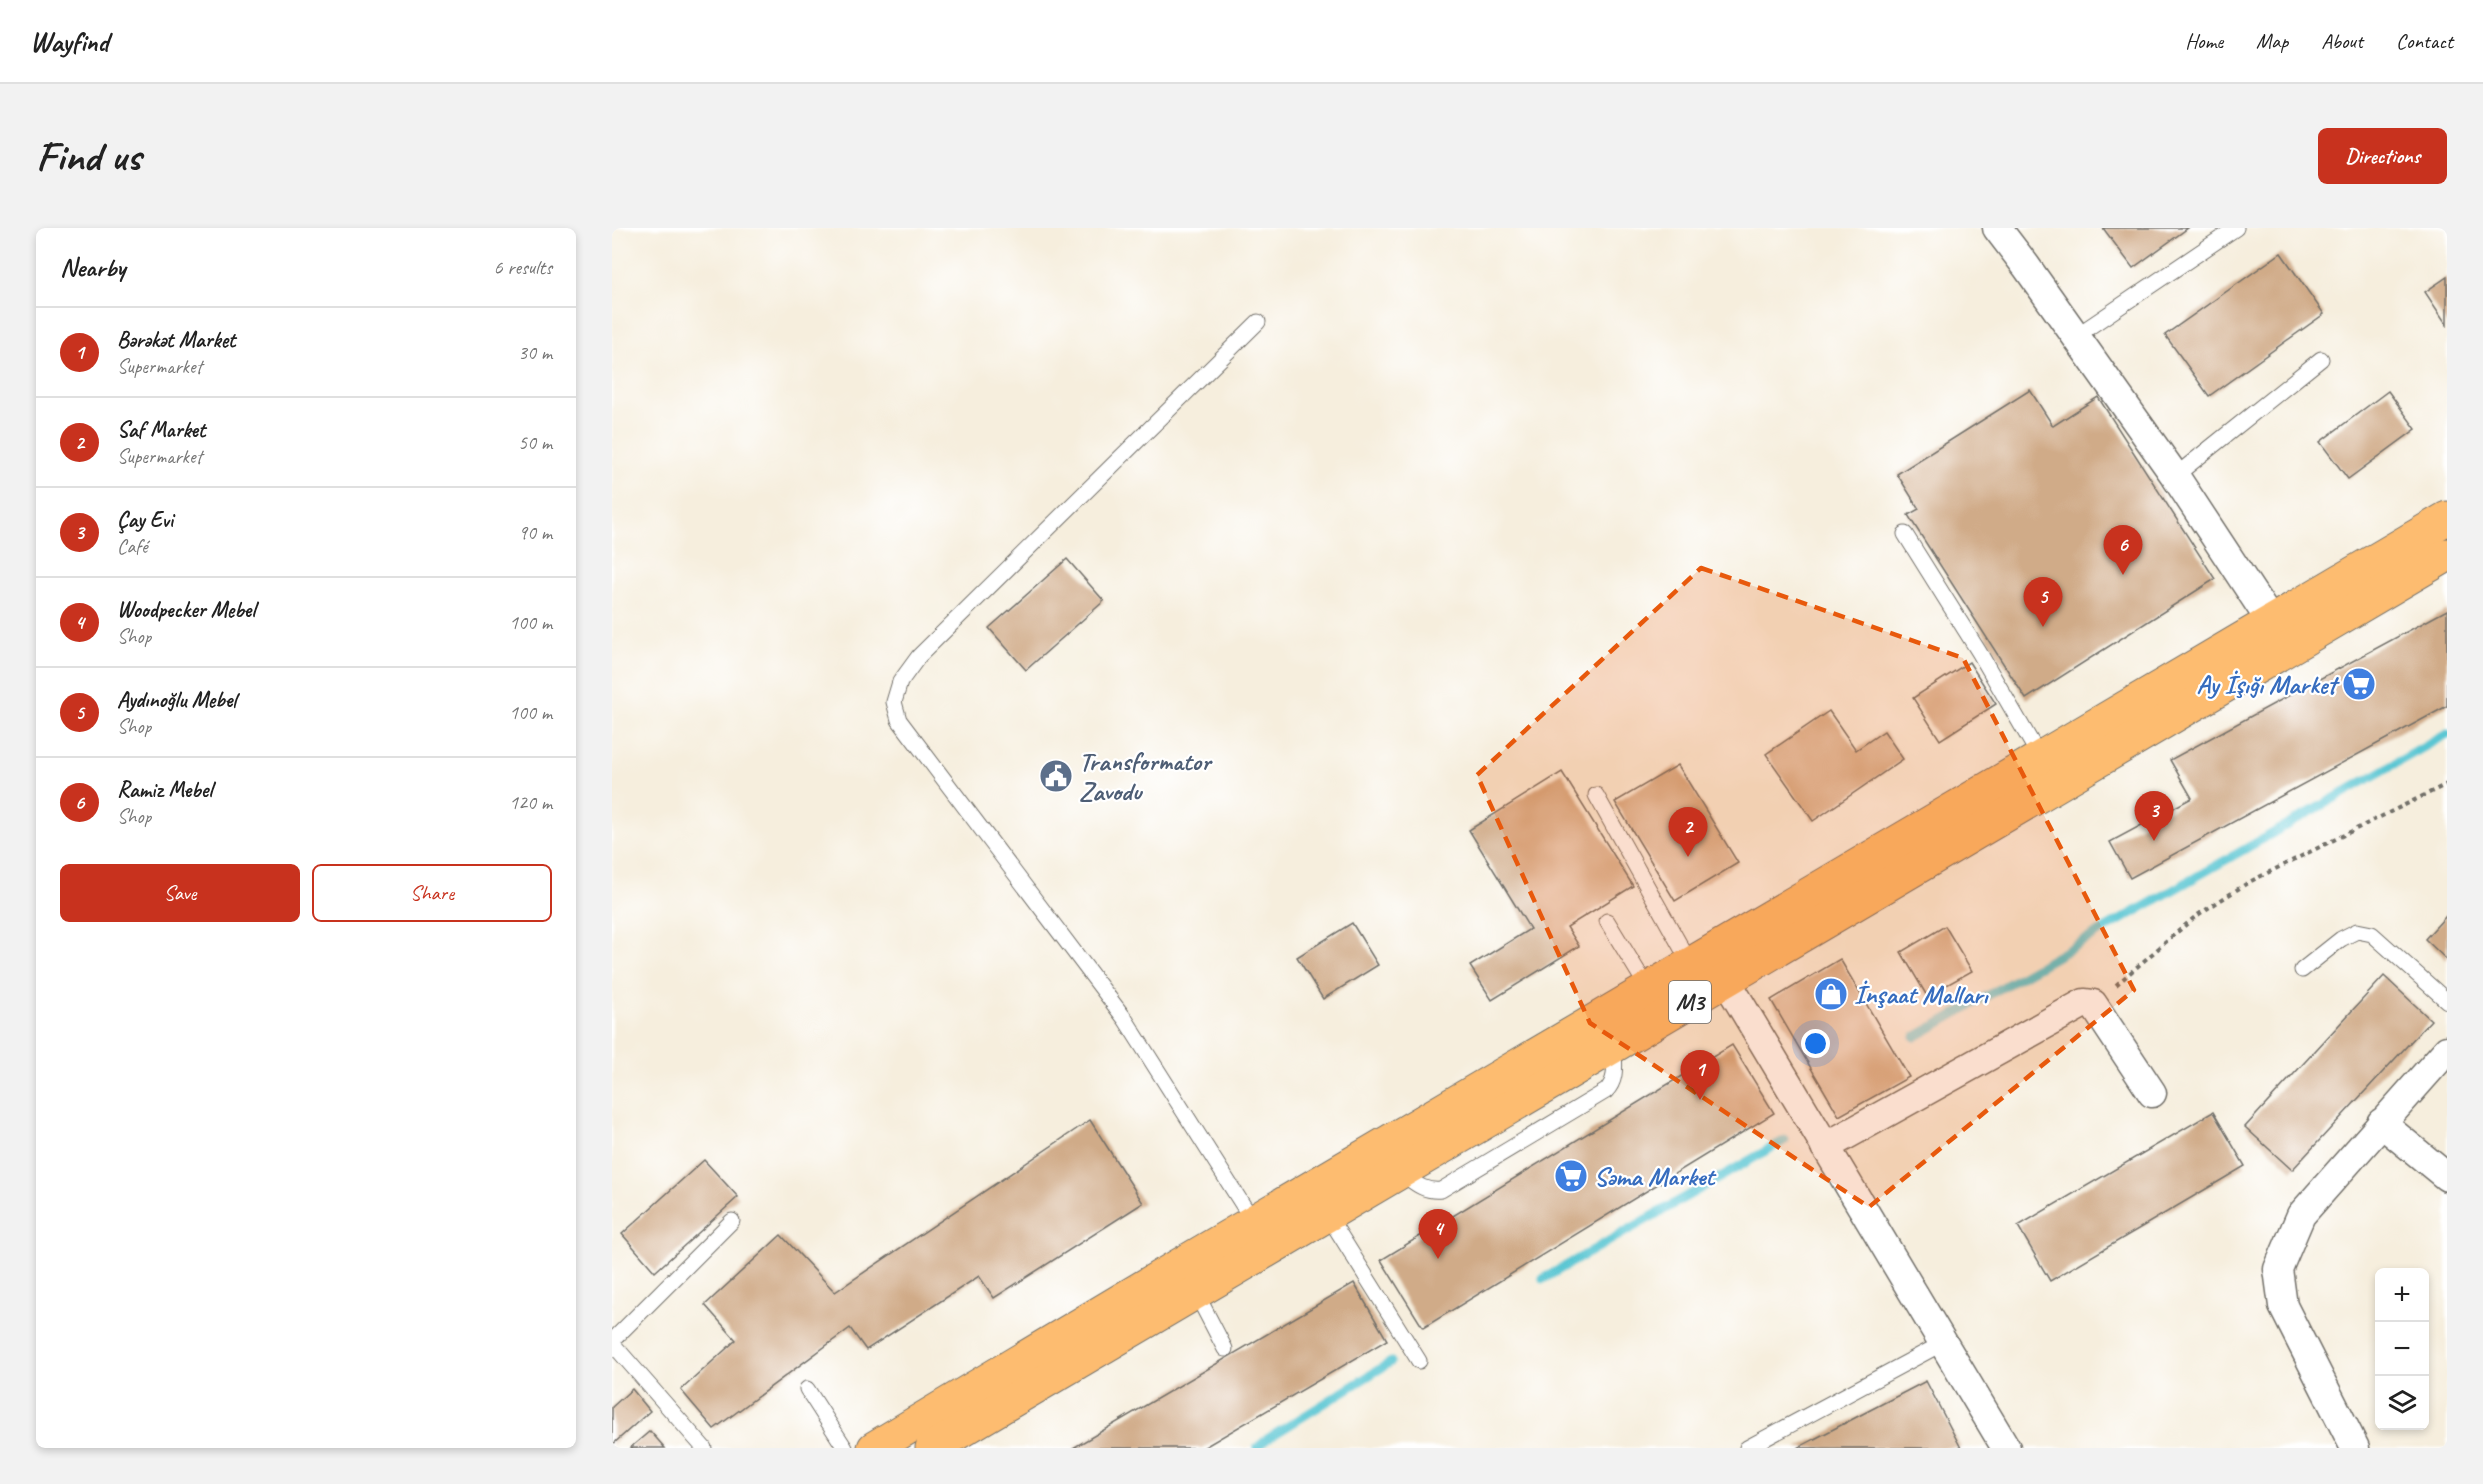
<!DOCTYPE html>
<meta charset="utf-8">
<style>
:root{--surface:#fff;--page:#f2f2f2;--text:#222;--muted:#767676;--line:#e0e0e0;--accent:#c8321e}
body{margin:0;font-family:Caveat,sans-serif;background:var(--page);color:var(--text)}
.controls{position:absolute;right:18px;bottom:18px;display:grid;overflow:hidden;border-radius:9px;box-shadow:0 3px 9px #0003}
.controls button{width:54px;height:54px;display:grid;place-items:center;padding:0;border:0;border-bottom:2px solid var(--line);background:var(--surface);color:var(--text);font:30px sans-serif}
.you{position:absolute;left:1204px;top:816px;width:21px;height:21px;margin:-15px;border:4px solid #fff;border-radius:50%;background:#1a73e8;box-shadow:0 0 0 9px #1a73e833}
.badge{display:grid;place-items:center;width:39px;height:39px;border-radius:50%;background:var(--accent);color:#fff;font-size:20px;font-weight:700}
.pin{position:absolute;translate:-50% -50px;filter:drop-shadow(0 2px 3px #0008)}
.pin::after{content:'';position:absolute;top:32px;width:21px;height:18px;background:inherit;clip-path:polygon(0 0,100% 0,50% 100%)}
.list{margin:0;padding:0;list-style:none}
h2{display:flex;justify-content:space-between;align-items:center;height:78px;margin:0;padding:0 24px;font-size:26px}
h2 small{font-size:20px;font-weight:400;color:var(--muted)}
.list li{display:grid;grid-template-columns:39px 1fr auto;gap:18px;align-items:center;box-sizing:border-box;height:90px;padding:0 24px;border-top:2px solid var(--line)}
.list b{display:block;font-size:22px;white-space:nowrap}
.list p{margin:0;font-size:20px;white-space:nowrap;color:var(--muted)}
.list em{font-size:20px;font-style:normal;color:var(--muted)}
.actions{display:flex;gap:12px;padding:18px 24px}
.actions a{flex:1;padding:14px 0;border:2px solid var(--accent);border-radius:9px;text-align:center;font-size:21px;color:var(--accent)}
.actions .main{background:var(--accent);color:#fff}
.icon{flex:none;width:33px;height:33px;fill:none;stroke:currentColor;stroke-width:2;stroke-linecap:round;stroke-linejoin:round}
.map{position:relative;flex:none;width:1835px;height:1220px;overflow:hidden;border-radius:9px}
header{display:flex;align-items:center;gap:36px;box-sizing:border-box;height:84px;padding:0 30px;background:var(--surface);border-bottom:2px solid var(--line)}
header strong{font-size:28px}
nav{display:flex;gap:33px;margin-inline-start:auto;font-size:21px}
.intro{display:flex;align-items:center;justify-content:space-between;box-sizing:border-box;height:144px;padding:0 36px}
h1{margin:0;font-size:42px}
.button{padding:15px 27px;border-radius:9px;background:var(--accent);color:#fff;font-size:21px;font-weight:700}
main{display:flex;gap:36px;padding:0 36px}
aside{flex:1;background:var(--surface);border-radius:9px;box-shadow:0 3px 9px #0003}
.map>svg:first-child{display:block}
</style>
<header>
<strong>Wayfind</strong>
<nav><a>Home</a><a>Map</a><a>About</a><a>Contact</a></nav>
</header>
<div class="intro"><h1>Find us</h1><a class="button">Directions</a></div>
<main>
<aside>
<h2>Nearby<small>6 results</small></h2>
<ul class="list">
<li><span class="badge">1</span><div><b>Bərəkət Market</b><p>Supermarket</p></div><em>30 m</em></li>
<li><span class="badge">2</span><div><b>Saf Market</b><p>Supermarket</p></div><em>50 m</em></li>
<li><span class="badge">3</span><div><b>Çay Evi</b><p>Café</p></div><em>90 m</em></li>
<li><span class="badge">4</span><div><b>Woodpecker Mebel</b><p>Shop</p></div><em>100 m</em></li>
<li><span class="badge">5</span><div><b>Aydınoğlu Mebel</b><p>Shop</p></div><em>100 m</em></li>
<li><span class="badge">6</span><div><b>Ramiz Mebel</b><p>Shop</p></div><em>120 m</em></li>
</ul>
<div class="actions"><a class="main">Save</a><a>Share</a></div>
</aside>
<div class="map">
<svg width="1835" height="1220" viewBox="0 0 1835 1220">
<rect width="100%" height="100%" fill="#fff"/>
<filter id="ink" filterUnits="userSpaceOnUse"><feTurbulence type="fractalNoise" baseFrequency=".0167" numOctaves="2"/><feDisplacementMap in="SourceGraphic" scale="12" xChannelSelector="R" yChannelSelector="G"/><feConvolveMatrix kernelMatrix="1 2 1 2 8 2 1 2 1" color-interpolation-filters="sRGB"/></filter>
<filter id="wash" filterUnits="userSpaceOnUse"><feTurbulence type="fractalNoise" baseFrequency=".008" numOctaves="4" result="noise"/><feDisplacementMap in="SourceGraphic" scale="24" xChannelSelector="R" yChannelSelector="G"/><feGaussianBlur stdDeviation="1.35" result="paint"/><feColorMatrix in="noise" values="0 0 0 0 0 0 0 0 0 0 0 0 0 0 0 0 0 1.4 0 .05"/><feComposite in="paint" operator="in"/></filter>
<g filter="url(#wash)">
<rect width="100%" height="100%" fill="#f6eedd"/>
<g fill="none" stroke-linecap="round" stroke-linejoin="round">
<!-- stream -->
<g stroke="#5ac6d3" stroke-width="9">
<path d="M1303,809L1835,506"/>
<path d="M931,1051L1173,912"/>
<path d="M645,1220L655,1211L779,1134"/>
</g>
</g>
<g id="blocks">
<!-- building -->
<g fill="#d0ab88">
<path d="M1491,0H1576L1521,40Z"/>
<path d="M1669,25L1712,86L1597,168L1553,107Z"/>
<path d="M1835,49V97L1813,64Z"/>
<path d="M1418,162L1441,198L1486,169L1603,351L1414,471L1296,287L1307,281L1285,246Z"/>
<path d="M1776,163L1804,201L1736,251L1708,214Z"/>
<path d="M455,331L492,373L414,442L377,400Z"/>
<path d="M1835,382V478L1518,650L1498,614L1580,570L1558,532Z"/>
<path d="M1357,434L1384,476L1328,512L1301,470Z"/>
<path d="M1217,483L1244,522L1272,503L1291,531L1201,593L1154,526Z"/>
<path d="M1066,537L1126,635L1063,673L1003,574Z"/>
<path d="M950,544L1021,658L955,699L967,718L880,772L858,738L918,701L857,602Z"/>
<path d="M1835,687V732L1813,711Z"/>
<path d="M740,695L766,737L711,771L685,729Z"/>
<path d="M1333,698L1360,743L1315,768L1289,724Z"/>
<path d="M1228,731L1297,849L1227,888L1159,772Z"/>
<path d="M1772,748L1819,792L1680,942L1633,899Z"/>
<path d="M1120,817L1162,885L811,1100L769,1032Z"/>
<path d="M1601,884L1633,938L1438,1053L1406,998Z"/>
<path d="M478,892L531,975L382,1070L367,1048L254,1122L238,1100L102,1201L69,1162L124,1112L93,1077L169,1007L223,1064Z"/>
<path d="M92,932L126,969L43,1044L10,1006Z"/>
<path d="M742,1055L775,1112L591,1220H461Z"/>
<path d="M1314,1153L1349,1220H1185Z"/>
<path d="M20,1161L38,1183L0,1217V1179Z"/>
<path d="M38,1203L53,1220H18Z"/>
</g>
</g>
</g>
<g filter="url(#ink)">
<use href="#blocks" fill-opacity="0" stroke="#726f69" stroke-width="1.5"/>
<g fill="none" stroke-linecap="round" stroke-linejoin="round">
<defs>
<g id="service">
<path d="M1464,108L1624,0"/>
<path d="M1563,248L1709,131"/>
<path d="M1293,306L1367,424L1429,531"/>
<path d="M984,567L1079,737"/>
<path d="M995,693L1037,762"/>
<path d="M1690,742L1729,711L1745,703L1760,706L1835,773"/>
<path d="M788,944C802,954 811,964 829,962L994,863C1006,851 1002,835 1002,819"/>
<path d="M715,986L807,1133"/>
<path d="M641,993L513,791L287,492L282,474L288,454L307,428L646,94"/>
<path d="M583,1063L613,1121"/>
<path d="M0,1113L120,993"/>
<path d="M0,1115L92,1220"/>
<path d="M195,1161L233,1220"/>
<path d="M1135,1220L1331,1115"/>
</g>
<g id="minor">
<path d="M1385,0L1414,38L1563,248L1671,412"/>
<path d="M1102,732L1394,1220"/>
<path d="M1769,895L1835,949"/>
<path d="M1213,919L1472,775L1481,776L1540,865"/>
<path d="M1743,1220L1671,1078L1666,1041L1689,987L1835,822"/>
</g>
<g id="primary">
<path d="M262,1220L566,1038L1835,290"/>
<path d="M320,1220L1835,327"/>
</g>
</defs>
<!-- service casing -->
<use href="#service" stroke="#726f69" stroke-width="17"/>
<!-- minor casing -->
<use href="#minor" stroke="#726f69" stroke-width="31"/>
<!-- primary casing -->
<use href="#primary" stroke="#726f69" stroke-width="35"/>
<!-- path -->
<path stroke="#726f69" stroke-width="4" stroke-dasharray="4.5 4.5" stroke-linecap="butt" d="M1504,757L1584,688L1637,654L1835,556"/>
<!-- service -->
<use href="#service" stroke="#fff" stroke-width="15"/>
<!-- minor -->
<use href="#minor" stroke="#fff" stroke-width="28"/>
<!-- primary -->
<use href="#primary" stroke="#fdbc6f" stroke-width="33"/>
</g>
</g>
<!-- marked area -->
<path fill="#e8590c" fill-opacity="0.2" stroke="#e8590c" stroke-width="4.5" stroke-dasharray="12 8" stroke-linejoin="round" d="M1089,340L1351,430L1522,762L1257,979L978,795L865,547Z"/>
<!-- icons -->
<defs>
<symbol id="supermarket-disc" viewBox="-11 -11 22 22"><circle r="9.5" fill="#3f7fe0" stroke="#fff"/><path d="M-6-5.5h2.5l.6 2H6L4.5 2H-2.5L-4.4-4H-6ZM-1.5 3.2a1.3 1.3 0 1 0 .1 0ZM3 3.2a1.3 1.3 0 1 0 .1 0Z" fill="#fff"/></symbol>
<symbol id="civic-disc" viewBox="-11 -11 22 22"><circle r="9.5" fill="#5c6f8a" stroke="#fff"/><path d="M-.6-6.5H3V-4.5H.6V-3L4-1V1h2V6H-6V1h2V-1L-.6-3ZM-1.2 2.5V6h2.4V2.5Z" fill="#fff"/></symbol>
<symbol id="shop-disc" viewBox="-11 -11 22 22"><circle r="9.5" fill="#3f7fe0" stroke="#fff"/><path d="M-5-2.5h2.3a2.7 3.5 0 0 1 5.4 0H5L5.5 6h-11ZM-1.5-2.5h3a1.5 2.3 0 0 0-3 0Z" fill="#fff"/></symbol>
</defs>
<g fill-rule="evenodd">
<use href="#supermarket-disc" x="1728" y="437" width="38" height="38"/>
<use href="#civic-disc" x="425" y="529" width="38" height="38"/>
<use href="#shop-disc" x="1200" y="747" width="38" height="38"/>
<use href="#supermarket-disc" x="940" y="929" width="38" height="38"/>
</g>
<g text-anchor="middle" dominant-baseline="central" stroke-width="4.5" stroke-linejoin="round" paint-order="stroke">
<!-- shield labels -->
<rect fill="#fff" stroke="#6b6b6b" stroke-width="1.5" x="1057" y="753" width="42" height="42" rx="4.5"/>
<g font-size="24" font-weight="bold" fill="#2b2b2b">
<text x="1078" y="774">M3</text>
</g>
<!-- shop labels -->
<g font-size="26" font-weight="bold" fill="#366cbe" stroke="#fff" text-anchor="start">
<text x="1724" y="456" text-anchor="end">Ay İşığı Market</text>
<text x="1242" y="766">İnşaat Malları</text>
<text x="982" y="948">Səma Market</text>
</g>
<!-- service labels -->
<g font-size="26" font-weight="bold" fill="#4e5e75" stroke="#fff" text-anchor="start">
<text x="467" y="533">Transformator<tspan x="467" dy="30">Zavodu</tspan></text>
</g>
</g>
</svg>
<div class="controls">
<button>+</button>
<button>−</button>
<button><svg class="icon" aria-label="layers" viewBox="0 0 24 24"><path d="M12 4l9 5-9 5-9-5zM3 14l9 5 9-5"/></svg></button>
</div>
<div class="you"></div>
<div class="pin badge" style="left:1088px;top:872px">1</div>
<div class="pin badge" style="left:1076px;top:629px">2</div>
<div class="pin badge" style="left:1542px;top:613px">3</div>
<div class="pin badge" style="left:826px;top:1031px">4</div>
<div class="pin badge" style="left:1431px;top:399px">5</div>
<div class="pin badge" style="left:1511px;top:347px">6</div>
</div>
</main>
